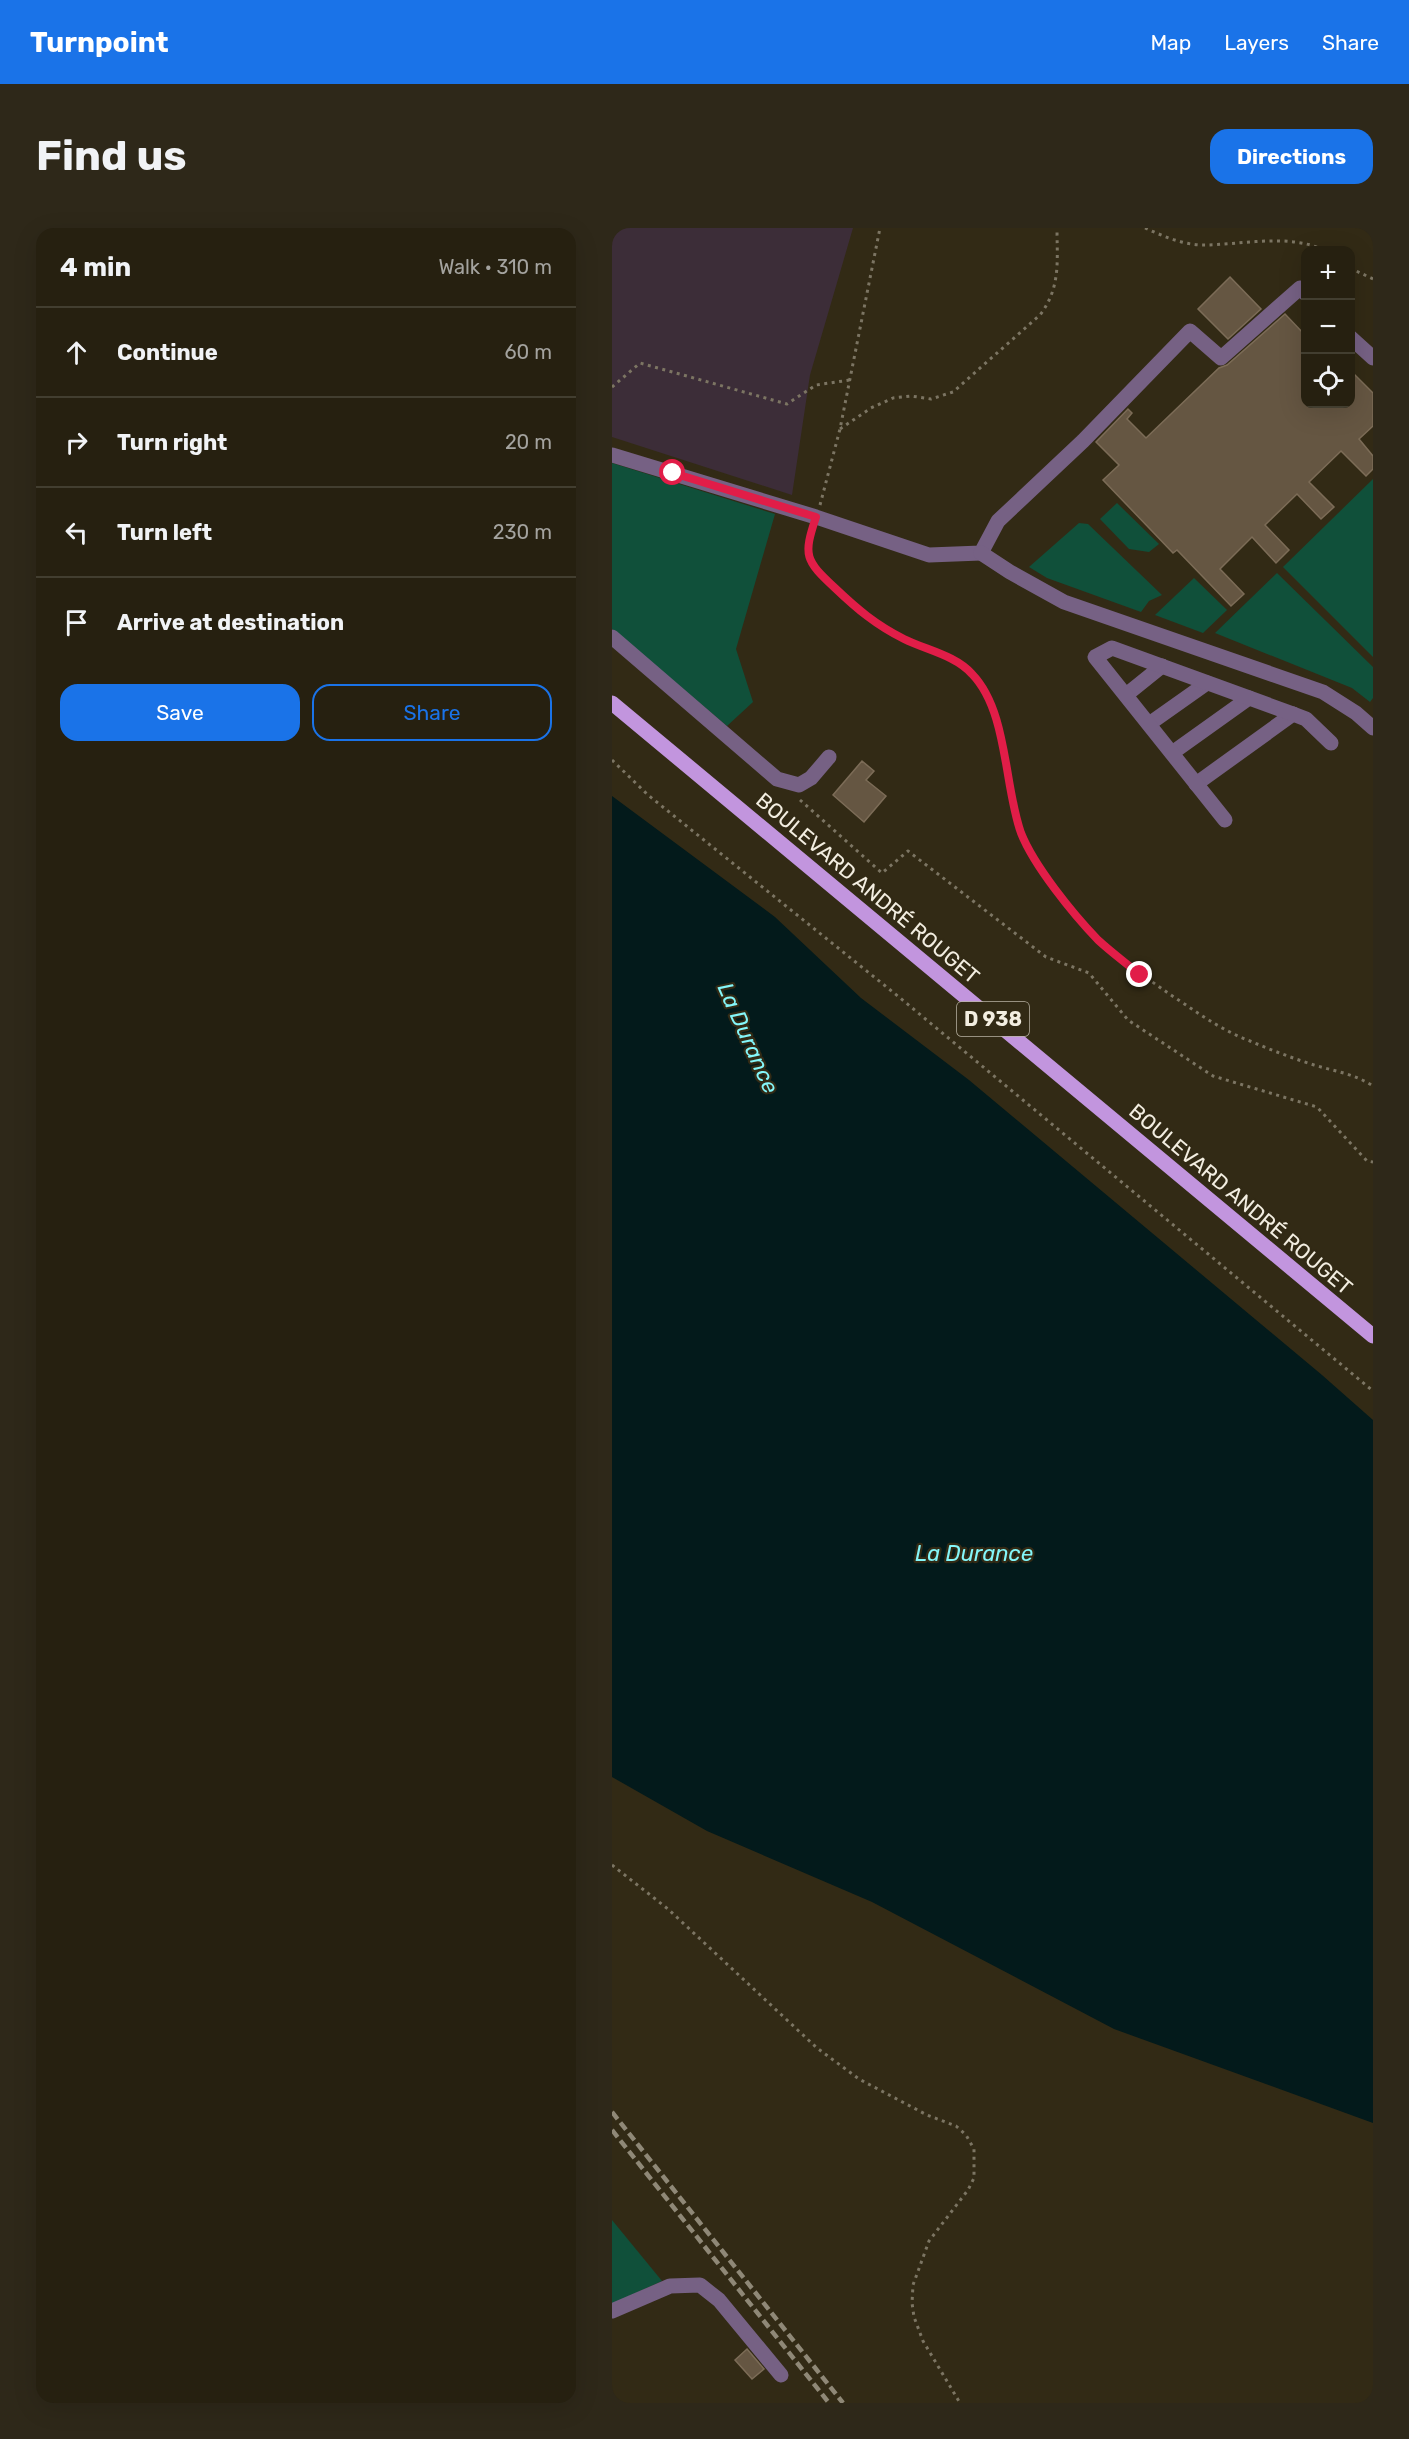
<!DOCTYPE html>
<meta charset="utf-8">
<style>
:root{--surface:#262010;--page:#2e2819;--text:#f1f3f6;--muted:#a4a39f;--line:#423e30;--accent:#1a73e8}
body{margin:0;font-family:Rubik,sans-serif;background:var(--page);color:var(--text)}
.controls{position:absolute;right:18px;top:18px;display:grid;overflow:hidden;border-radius:12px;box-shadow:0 6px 24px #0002}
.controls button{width:54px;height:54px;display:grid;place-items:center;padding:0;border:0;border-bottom:2px solid var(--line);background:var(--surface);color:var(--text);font:30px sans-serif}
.stop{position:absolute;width:18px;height:18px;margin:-14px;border:4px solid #e11d48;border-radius:50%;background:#fff}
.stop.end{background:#e11d48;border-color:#fff;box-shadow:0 2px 6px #0008}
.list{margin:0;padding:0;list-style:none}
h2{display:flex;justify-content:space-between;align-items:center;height:78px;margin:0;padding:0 24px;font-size:26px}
h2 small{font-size:20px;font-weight:400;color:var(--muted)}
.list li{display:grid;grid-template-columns:39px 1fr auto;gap:18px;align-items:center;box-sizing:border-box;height:90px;padding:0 24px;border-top:2px solid var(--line)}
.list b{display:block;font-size:22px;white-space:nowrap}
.list em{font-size:20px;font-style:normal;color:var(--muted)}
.actions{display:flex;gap:12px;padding:18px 24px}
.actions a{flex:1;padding:14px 0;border:2px solid var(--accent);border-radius:18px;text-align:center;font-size:21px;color:var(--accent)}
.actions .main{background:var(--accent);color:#fff}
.icon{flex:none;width:33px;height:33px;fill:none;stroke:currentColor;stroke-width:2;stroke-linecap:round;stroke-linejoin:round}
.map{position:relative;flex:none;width:761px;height:2175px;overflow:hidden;border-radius:18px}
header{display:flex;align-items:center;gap:36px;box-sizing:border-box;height:84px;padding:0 30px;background:var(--accent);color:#fff}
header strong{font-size:28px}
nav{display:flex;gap:33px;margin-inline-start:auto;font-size:21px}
.intro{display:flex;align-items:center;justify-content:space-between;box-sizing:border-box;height:144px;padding:0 36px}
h1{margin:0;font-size:42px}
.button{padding:15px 27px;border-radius:18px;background:var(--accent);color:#fff;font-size:21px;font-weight:700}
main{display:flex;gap:36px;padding:0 36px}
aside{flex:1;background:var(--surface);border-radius:18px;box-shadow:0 6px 24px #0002}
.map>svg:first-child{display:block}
</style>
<header>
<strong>Turnpoint</strong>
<nav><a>Map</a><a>Layers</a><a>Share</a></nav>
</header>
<div class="intro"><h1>Find us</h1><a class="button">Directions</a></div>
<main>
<aside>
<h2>4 min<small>Walk · 310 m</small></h2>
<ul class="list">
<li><svg class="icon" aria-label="ahead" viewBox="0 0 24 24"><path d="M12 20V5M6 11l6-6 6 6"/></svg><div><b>Continue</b></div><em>60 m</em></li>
<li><svg class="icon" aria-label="right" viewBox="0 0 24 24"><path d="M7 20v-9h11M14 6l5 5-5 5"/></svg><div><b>Turn right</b></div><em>20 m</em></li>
<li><svg class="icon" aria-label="left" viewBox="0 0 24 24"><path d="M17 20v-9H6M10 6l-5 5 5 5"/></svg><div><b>Turn left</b></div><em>230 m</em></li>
<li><svg class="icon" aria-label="arrive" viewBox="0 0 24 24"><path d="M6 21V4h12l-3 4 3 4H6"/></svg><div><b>Arrive at destination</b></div></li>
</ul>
<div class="actions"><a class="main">Save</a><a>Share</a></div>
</aside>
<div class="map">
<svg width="761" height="2175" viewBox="0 0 761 2175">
<rect width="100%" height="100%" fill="#322a15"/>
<!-- industrial -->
<path fill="#3c2d38" d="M0,0H241L198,147L180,267L0,209Z"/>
<!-- green -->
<g fill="#10503a">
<path d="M0,235L163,286L124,421L141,474L115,498L0,401Z"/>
<path d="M761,251V429L671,339Z"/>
<path d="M505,275L547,316L537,324L517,321L488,291Z"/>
<path d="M467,295L476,296L550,367L537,373L529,384L435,350L417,339Z"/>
<path d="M665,345L761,439V470L758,474L740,460L603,405Z"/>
<path d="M582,350L615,382L591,405L543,387Z"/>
<path d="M0,1992L50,2053L0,2076Z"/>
</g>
<!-- water -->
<path fill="#031a1b" d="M0,568L163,689L249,770L357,852L710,1147L761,1192V1895L502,1801L260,1674L95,1603L0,1549Z"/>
<!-- building -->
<g fill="#655642" stroke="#7c6c57" stroke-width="1.5">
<path d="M618,49L649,81L616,111L586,81Z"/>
<path d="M673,86L693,107V176H738V142L761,165V198L747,211L761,228V241L754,248L729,223L697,254L722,279L709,291L685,266L653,297L677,322L664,335L640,309L608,341L632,366L619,378L565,322L561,325L491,252L507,237L484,214L516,181L520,185L515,191L534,210L607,140L615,137Z"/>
<path d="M250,533L262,543L254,552L274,568L252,594L221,567Z"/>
<path d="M135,2121L152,2141L140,2151L123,2132Z"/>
</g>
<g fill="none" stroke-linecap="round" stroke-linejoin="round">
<!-- path -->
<g stroke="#7c7563" stroke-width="3" stroke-dasharray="3 4.5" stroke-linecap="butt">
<path d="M533,0C551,8 571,17 591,17C629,17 676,5 712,22"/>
<path d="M738,40L761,51"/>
<path d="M0,159L28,135L175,176L204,157L238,152"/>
<path d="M228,201L259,180L281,170L299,168L319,171L341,164L428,87C449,59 445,33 445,0"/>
<path d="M208,277L228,201L268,0"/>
<path d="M200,303C190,329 201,339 220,357C243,380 262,396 292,411C314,422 342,427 360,445C390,475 391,533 400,573C406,598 416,622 430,643C471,701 513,737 571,775C593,790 614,804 638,813C659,822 680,830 702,837C722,843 743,846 761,858"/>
<path d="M0,532L36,567L287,769L761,1163"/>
<path d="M188,572L270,645L296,623L434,729L477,745L516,792L601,848L705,879L755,933L761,934"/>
<path d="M0,1637L56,1681L205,1820L247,1851L315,1887L344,1898L354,1907L362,1921V1950L356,1962L317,2013L301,2057L300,2075L302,2089L311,2113L348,2175"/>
</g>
<!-- minor -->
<g stroke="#766184" stroke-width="15">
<path d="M738,109L761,130"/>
<path d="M0,227L204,289L317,327L369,325L386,293L471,213L578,103L609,130L688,60L694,66"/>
<path d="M369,325L398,344L452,374L711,464L744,485L761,500"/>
<path d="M0,409L165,551L187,557L199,550L217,529"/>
<path d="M514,467L550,438"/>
<path d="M537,496L595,455"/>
<path d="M560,525L637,470"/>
<path d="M584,556L681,486"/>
<path d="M613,592L483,429L500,420L681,486L694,491L719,515"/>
<path d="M0,2083L58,2058L88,2057L107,2072L169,2147"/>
</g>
<!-- major -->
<path stroke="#c295de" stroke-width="15" d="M0,475L761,1108"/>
<!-- rail -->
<g stroke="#8f8877" stroke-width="4.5" stroke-dasharray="9 4.5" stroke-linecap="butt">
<path d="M0,1884L231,2175"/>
<path d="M0,1902L217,2175"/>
</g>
</g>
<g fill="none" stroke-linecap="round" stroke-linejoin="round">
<!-- route -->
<path stroke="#e11d48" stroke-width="8" d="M61,245L204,289C191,328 193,332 223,360C245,381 264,397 292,411C314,422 343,427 360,446C396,483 392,558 409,605C422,638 461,686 486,712C499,724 514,735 528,747"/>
</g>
<g text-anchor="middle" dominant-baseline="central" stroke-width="4.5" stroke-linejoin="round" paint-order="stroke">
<!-- shield labels -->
<rect fill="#322a15" stroke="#b9b3a4" stroke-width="1.5" x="345" y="774" width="72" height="34" rx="4.5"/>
<g font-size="20" font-weight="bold" fill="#f3eee1">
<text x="381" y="791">D 938</text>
</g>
<!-- street labels -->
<g font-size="21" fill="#f3eee1" stroke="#322a15">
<text transform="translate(256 660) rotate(40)">BOULEVARD ANDRÉ ROUGET</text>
<text transform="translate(629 971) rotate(40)">BOULEVARD ANDRÉ ROUGET</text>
</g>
<!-- water labels -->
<g font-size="22" font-style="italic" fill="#84f6f9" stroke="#322a15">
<text transform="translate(136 810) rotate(66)">La Durance</text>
<text x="362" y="1325">La Durance</text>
</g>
</g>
</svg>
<div class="controls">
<button>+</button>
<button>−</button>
<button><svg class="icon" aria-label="locate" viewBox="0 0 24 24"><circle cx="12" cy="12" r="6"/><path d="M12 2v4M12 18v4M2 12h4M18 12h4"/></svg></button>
</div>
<div class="stop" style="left:61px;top:245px"></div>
<div class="stop end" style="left:528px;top:747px"></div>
</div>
</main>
